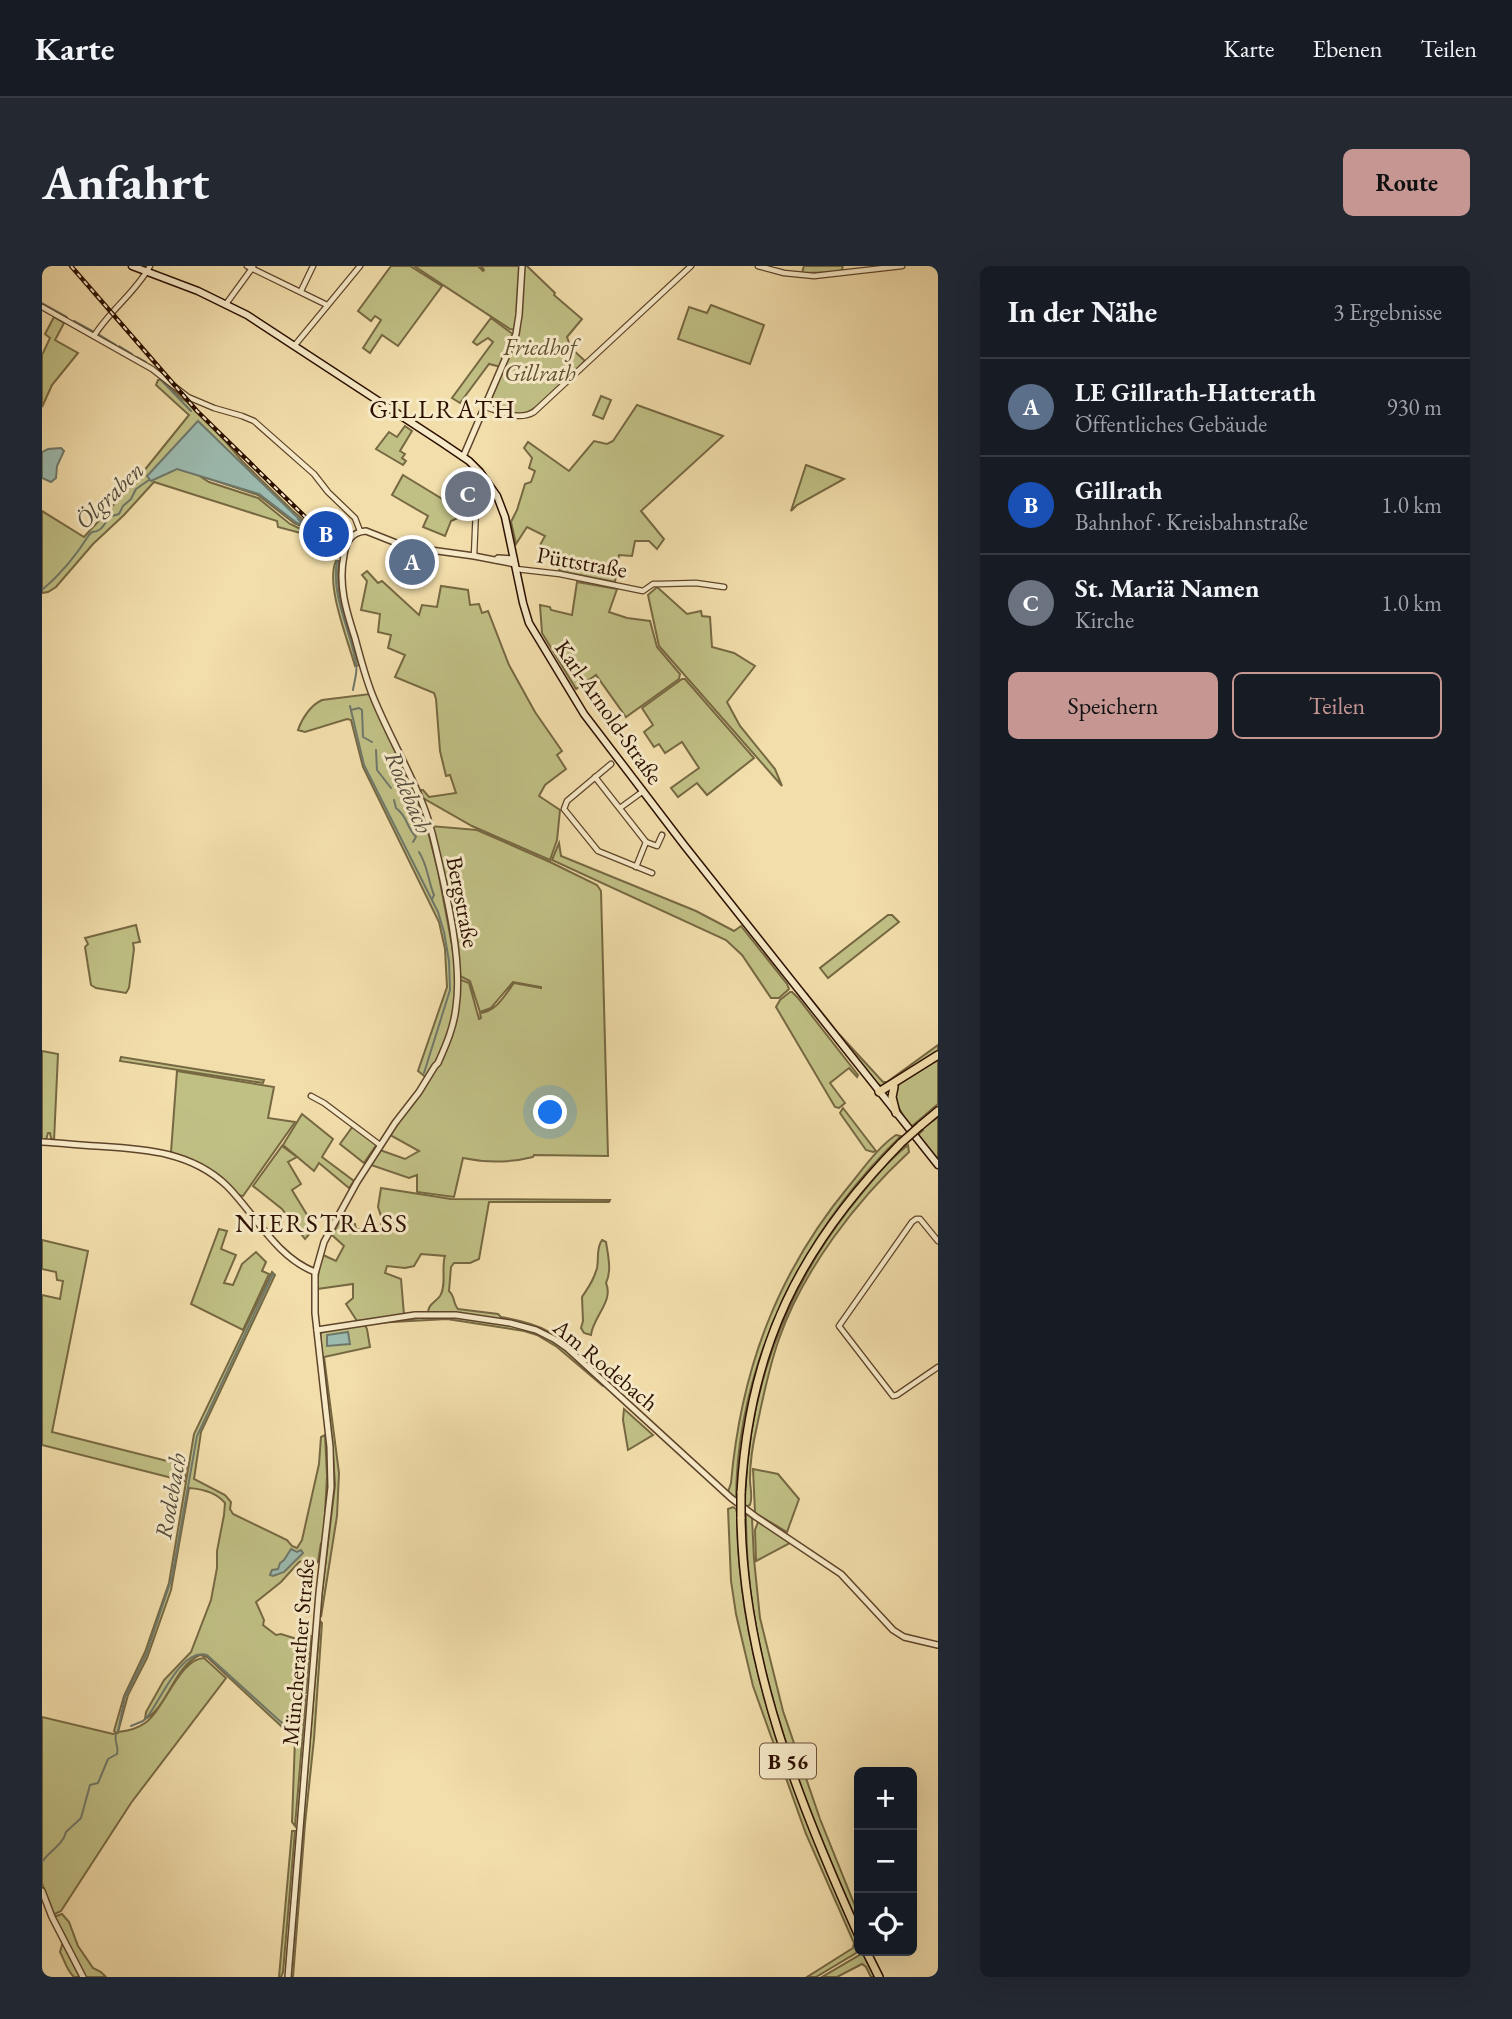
<!DOCTYPE html>
<html lang="de">
<meta charset="utf-8">
<style>
:root{--surface:#171b24;--page:#242831;--text:#f1f3f6;--muted:#9ea1a6;--line:#363941;--accent:#c59692}
body{margin:0;font-family:"EB Garamond",serif;background:var(--page);color:var(--text)}
.controls{position:absolute;right:21px;bottom:21px;display:grid;overflow:hidden;border-radius:10px;box-shadow:0 7px 28px #0002}
.controls button{width:63px;height:63px;display:grid;place-items:center;padding:0;border:0;border-bottom:2px solid var(--line);background:var(--surface);color:var(--text);font:35px sans-serif}
.you{position:absolute;left:509px;top:847px;width:24px;height:24px;margin:-18px;border:5px solid #fff;border-radius:50%;background:#1a73e8;box-shadow:0 0 0 10px #1a73e833}
.badge{display:grid;place-items:center;width:46px;height:46px;border-radius:50%;background:var(--accent);color:#fff;font-size:23px;font-weight:700}
.pin{position:absolute;translate:-50% -50%;border:4px solid #fff;box-shadow:0 2px 7px #0006}
.list{margin:0;padding:0;list-style:none}
h2{display:flex;justify-content:space-between;align-items:center;height:91px;margin:0;padding:0 28px;font-size:30px}
h2 small{font-size:23px;font-weight:400;color:var(--muted)}
.list li{display:grid;grid-template-columns:46px 1fr auto;gap:21px;align-items:center;box-sizing:border-box;height:98px;padding:0 28px;border-top:2px solid var(--line)}
.list b{display:block;font-size:26px;white-space:nowrap}
.list p{margin:0;font-size:23px;white-space:nowrap;color:var(--muted)}
.list em{font-size:23px;font-style:normal;color:var(--muted)}
.actions{display:flex;gap:14px;padding:21px 28px}
.actions a{flex:1;padding:16px 0;border:2px solid var(--accent);border-radius:10px;text-align:center;font-size:24px;color:var(--accent)}
.actions .main{background:var(--accent);color:#111}
.icon{flex:none;width:38px;height:38px;fill:none;stroke:currentColor;stroke-width:2;stroke-linecap:round;stroke-linejoin:round}
.map{position:relative;flex:none;width:896px;height:1711px;overflow:hidden;border-radius:10px}
header{display:flex;align-items:center;gap:42px;box-sizing:border-box;height:98px;padding:0 35px;background:var(--surface);border-bottom:2px solid var(--line)}
header strong{font-size:33px}
nav{display:flex;gap:38px;margin-inline-start:auto;font-size:24px}
.intro{display:flex;align-items:center;justify-content:space-between;box-sizing:border-box;height:168px;padding:0 42px}
h1{margin:0;font-size:49px}
.button{padding:18px 32px;border-radius:10px;background:var(--accent);color:#111;font-size:24px;font-weight:700}
main{display:flex;gap:42px;padding:0 42px}
aside{flex:1;background:var(--surface);border-radius:10px;box-shadow:0 7px 28px #0002}
.map>svg:first-child{display:block}
</style>
<header>
<strong>Karte</strong>
<nav><a>Karte</a><a>Ebenen</a><a>Teilen</a></nav>
</header>
<div class="intro"><h1>Anfahrt</h1><a class="button">Route</a></div>
<main>
<div class="map">
<svg width="896" height="1711" viewBox="0 0 896 1711">
<rect width="100%" height="100%" fill="#f2deab"/>
<filter id="stains"><feTurbulence type="fractalNoise" baseFrequency=".00286" numOctaves="4"/><feColorMatrix values="0 0 0 0 .2 0 0 0 0 .09 0 0 0 0 .02 0 0 0 .5 -.17"/></filter>
<radialGradient id="worn" r=".72"><stop offset=".6" stop-color="#630" stop-opacity="0"/><stop offset="1" stop-color="#630" stop-opacity=".3"/></radialGradient>
<!-- green -->
<g fill="#c0c085" stroke="#766842" stroke-width="2">
<path d="M349,0H368L400,20L356,80L340,69L328,87L321,82L339,54L333,50L329,55L316,45Z"/>
<path d="M372,0H436L441,5L442,4L439,0H478L474,64L468,63Z"/>
<path d="M481,0H485L513,27L512,29L540,53L525,71L529,82L543,95C531,106 494,147 480,148C470,149 457,144 448,141L447,138L472,78Z"/>
<path d="M762,0H801L799,6L760,7Z"/>
<path d="M669,39L722,59L708,98L636,73L647,41L665,47Z"/>
<path d="M12,51L22,57L13,74L36,87L10,119L0,141V89L8,72L3,68Z"/>
<path d="M449,52L472,69L459,101L447,98L418,137L410,132L451,76L446,72L435,79L431,76Z"/>
<path d="M119,113L140,133L146,136L184,176L201,196L251,245L292,281L289,284L267,263L252,257L216,229L156,209L167,216L216,232L248,258L265,266L262,268L236,261L235,255L112,216L82,249L51,278L14,321L6,326L0,327V245L42,271L97,211L147,149L114,119L116,114Z"/>
<path d="M559,130L569,134L561,153L551,149Z"/>
<path d="M595,139L681,170L599,245L622,273L615,283L607,275H593L590,290L577,289L573,316L517,305L520,291L497,281L503,270L485,261L474,278L469,256L475,244L483,218L489,216L493,205L487,202L490,192L482,182L486,176L527,205L552,175L565,178L571,175Z"/>
<path d="M363,160L370,165L358,185L363,188L360,192L364,195L361,199L334,183L347,166L355,171Z"/>
<path d="M764,199L802,213L755,239L749,245Z"/>
<path d="M361,209L420,245L416,252L409,255L403,270L381,261L386,250L350,229Z"/>
<path d="M294,295H297C292,330 307,366 317,399L313,400C306,374 283,318 294,295Z"/>
<path d="M325,305L336,317L340,315L377,349L380,339L395,341L399,320L426,324L428,339L437,338L440,347L446,345L467,399L493,446L520,485L515,489L524,503L503,519L497,530L518,544L515,574L508,594L430,560L381,532L378,524H381L387,531L414,527L408,509L404,510L398,485L394,433L392,427L353,411L363,389L346,382L349,369L336,366L338,348L319,344L325,315L320,309Z"/>
<path d="M535,316L575,323L567,346L585,352L608,355L615,381L638,408L637,413L584,451L554,409L534,423L500,367L498,339L508,341L509,344L530,349Z"/>
<path d="M615,321L645,348L659,345L660,350L668,351L670,381L692,387L713,400L685,436L698,460L733,503L740,520L617,380L606,329Z"/>
<path d="M640,413H643L712,492L665,529L655,517L636,531L629,522L657,502L640,476L623,487L617,478L612,481L602,466L611,459L600,442Z"/>
<path d="M328,428L382,550L396,605L412,690L414,712L427,717L437,753L439,752L438,747C454,746 463,729 472,717L499,722V721L471,716L449,742L438,746L428,715L418,710L415,680L389,560L435,564L508,596L555,619L559,625L566,890L492,889L491,891C467,897 445,897 421,892L412,931L375,926V909L367,912L329,899L338,884L363,893L377,885L348,869L386,813L376,805L405,721L403,683L397,656L321,501L309,454L305,453L263,466L256,464C260,452 269,439 280,434Z"/>
<path d="M517,577L519,590L654,645L692,665L699,660L745,718L747,723L737,732H729L700,689L684,674L510,594Z"/>
<path d="M846,649H850L857,656L786,712L778,702Z"/>
<path d="M94,659L98,676L91,677L92,683L87,722L84,727L54,722L49,719L43,681L46,678L43,672Z"/>
<path d="M748,726H750L756,732L816,809L815,811L807,802L788,817L803,837L797,842L793,841L734,741L738,734Z"/>
<path d="M765,728L797,768L841,816H845L896,779V785L850,816L839,820L834,816L763,730Z"/>
<path d="M0,785L16,788L12,875L9,872L8,867H6L4,874H0Z"/>
<path d="M79,791L222,814L221,817L78,795Z"/>
<path d="M896,793V838L869,861C860,847 846,832 858,817Z"/>
<path d="M135,805L232,821L226,852L253,856L201,930L195,929L150,896L129,886Z"/>
<path d="M801,842L834,885L831,886L824,884L798,847Z"/>
<path d="M260,848L291,873L280,891L312,915L307,922L277,897L272,905L241,879Z"/>
<path d="M896,851V894L876,869L881,864L880,863Z"/>
<path d="M311,860L335,878L322,897L298,878Z"/>
<path d="M854,869L859,870C762,964 695,1096 694,1233L686,1226L689,1217C699,1104 735,1007 807,920C821,903 836,881 854,869Z"/>
<path d="M866,879L867,886C814,935 761,1004 737,1073C727,1101 721,1131 715,1160C711,1177 708,1196 708,1213C708,1222 711,1231 708,1239L703,1241C704,1133 740,1031 805,946C824,922 842,898 866,879Z"/>
<path d="M240,880L255,891L246,896L259,918L250,924L273,962L263,973L240,943L211,920Z"/>
<path d="M339,922L409,933L568,934L567,936H447L437,993L428,997H412L409,1001L407,1025C413,1030 411,1038 416,1043L456,1048L459,1051C504,1059 513,1067 546,1097C527,1088 514,1068 493,1062L386,1047C386,1038 393,1037 398,1030C405,1019 399,1001 403,990L379,988L372,1000L363,1002L345,1000L343,1007L359,1013L362,1049L315,1055L304,1038L311,1032V1018L275,1023L277,1001L281,989L294,995L302,980L290,969L299,953L313,958L314,963L339,965V950L336,941Z"/>
<path d="M177,963L185,965L179,983L194,989L182,1017L191,1019L200,998L214,986L224,996L220,1005L227,1008L201,1064L149,1038Z"/>
<path d="M0,974L46,985L10,1166L145,1200L142,1215L0,1179V1029L18,1033L21,1015L15,1014L14,1006L0,1003Z"/>
<path d="M560,974L564,976C566,989 570,1005 564,1017C572,1035 551,1051 549,1069L542,1067L539,1062L541,1055L540,1031C547,1020 551,1016 555,1002C557,992 554,982 560,974Z"/>
<path d="M230,1006L233,1009L159,1166L152,1213L183,1229L189,1236L188,1243L191,1248L245,1274L250,1280L255,1282L260,1274L277,1198L279,1171L283,1169L285,1210L282,1266C287,1229 286,1194 284,1156L288,1223L279,1293L278,1295L279,1277L276,1296L263,1302L260,1295L257,1296L239,1316L214,1336L222,1354L221,1359L234,1369L239,1368L258,1374L261,1368L269,1370L264,1427L261,1428V1430H264L253,1560L250,1556L253,1473L165,1391L158,1389C131,1401 127,1440 103,1453L104,1446L122,1414L149,1386L169,1334L175,1302V1285L182,1249L183,1237C174,1226 161,1223 147,1222L129,1324L105,1392L86,1429L76,1466C85,1465 95,1463 103,1457C123,1443 137,1393 162,1392L184,1412L89,1537L19,1645L11,1649L0,1617V1451L71,1468L75,1467L72,1465L82,1430L103,1386L127,1317L152,1168Z"/>
<path d="M395,1050C423,1052 471,1054 496,1067C522,1079 542,1101 564,1120H561L515,1081L495,1069L482,1065L405,1053L332,1057Z"/>
<path d="M322,1058L325,1063L328,1081L282,1091L297,1207L295,1250L279,1351V1335L293,1219L291,1187L278,1068L282,1065Z"/>
<path d="M582,1143L611,1169L586,1184L581,1154Z"/>
<path d="M711,1203L736,1208L757,1233L745,1266L713,1247Z"/>
<path d="M691,1241L694,1243L695,1247C695,1399 756,1542 817,1679L814,1687L774,1711H765L811,1682L812,1677L764,1568L711,1420L694,1348L689,1315L686,1243Z"/>
<path d="M704,1247L710,1252L712,1293L718,1352L741,1445L778,1553L817,1650V1660C772,1559 728,1452 711,1343C706,1311 704,1279 704,1247Z"/>
<path d="M716,1256H719L750,1276L714,1295L713,1264Z"/>
<path d="M278,1355L280,1357L272,1473L263,1558L251,1711H248Z"/>
<path d="M250,1565H253L241,1706L239,1711H237Z"/>
<path d="M20,1648L27,1656L36,1680L51,1702L59,1706L64,1711H43L12,1651Z"/>
<path d="M20,1679H22L39,1711H32C24,1703 23,1695 18,1686Z"/>
<path d="M821,1687L833,1711H829L824,1701L820,1698L795,1711H780Z"/>
</g>
<!-- water -->
<g fill="#9cbbb0" stroke="#6f776a" stroke-width="2">
<path d="M156,155L257,253L260,259L255,257L217,228L135,203L109,215L105,210Z"/>
<path d="M19,182L22,185L15,200L14,212L9,216L0,212V186L6,183Z"/>
<path d="M306,1066L308,1078L285,1080V1069Z"/>
<path d="M249,1283L255,1286L259,1284L261,1287L242,1306L231,1310L228,1309L230,1304L236,1303L238,1297L242,1294Z"/>
</g>
<g fill="none" stroke-linecap="round" stroke-linejoin="round">
<!-- stream -->
<g stroke="#6f776a" stroke-width="2">
<path d="M0,37L25,51"/>
<path d="M32,55L52,66"/>
<path d="M56,68L74,79"/>
<path d="M77,80L90,88"/>
<path d="M95,91L104,96"/>
<path d="M118,113L149,145"/>
<path d="M256,253L264,257L295,286"/>
<path d="M295,295C289,331 308,362 314,397C316,406 312,416 311,424"/>
<path d="M0,324C18,309 35,288 47,269C52,263 50,268 57,264C62,261 64,255 67,251L77,248L81,240L89,233L94,223L107,214"/>
<path d="M308,440L322,499L396,646L402,666L407,695L408,724L382,807"/>
<path d="M309,444L317,442L320,444L321,471L330,476"/>
<path d="M334,484L335,504L349,522"/>
<path d="M352,534L354,542C366,551 363,559 374,571L371,576"/>
<path d="M377,586C386,600 386,615 392,629L390,633"/>
<path d="M89,1460L101,1455L106,1450C120,1432 139,1382 165,1389L251,1467"/>
<path d="M76,1465L83,1431L104,1389L130,1311L155,1170L231,1008"/>
<path d="M0,1596C7,1585 21,1579 24,1566L39,1552L48,1519L56,1517L66,1493L75,1488C77,1480 72,1476 74,1469"/>
</g>
<defs>
<g id="minor">
<path d="M205,0L285,39"/>
<path d="M716,0L742,7L772,10L860,0"/>
<path d="M259,25L271,0"/>
<path d="M184,38L211,1"/>
<path d="M0,41L110,103L146,131L172,142L200,150L212,155L272,208L286,226L313,252L318,265"/>
<path d="M52,70C68,44 94,26 108,0"/>
<path d="M253,79L318,0"/>
<path d="M444,141C460,146 477,155 492,146L649,0"/>
<path d="M432,290L435,219"/>
<path d="M474,303L518,308L601,325L611,318H618L654,317L682,321"/>
<path d="M569,498L525,535L522,543L556,585L610,607"/>
<path d="M553,511L604,576L594,601"/>
<path d="M578,542L600,526"/>
<path d="M604,576L615,580L620,569"/>
<path d="M269,830L282,837L338,879"/>
<path d="M896,975L878,953H874L870,956L797,1060L851,1130L855,1129L896,1101"/>
</g>
<g id="tertiary">
<path d="M421,191L474,68L477,49L480,0"/>
<path d="M454,294L456,292L472,293"/>
<path d="M0,876C18,877 36,879 54,880C101,883 149,885 185,920C213,948 234,991 273,1006"/>
<path d="M275,1064L373,1049H414L468,1057L494,1064L512,1073L525,1082L689,1232L714,1251L799,1308L851,1364L862,1371L896,1379"/>
<path d="M0,1625L10,1651L41,1711"/>
<path d="M246,1711L277,1327L289,1221L288,1181L273,1047V1008L282,976L315,916L353,857L377,826L393,800L396,797C404,779 412,761 414,741C421,694 404,626 393,579C390,566 386,552 381,539C366,501 345,466 330,428C323,410 318,391 313,372C304,344 296,319 302,289C304,276 309,266 324,265L362,280L374,282L432,290L473,298"/>
</g>
<path id="secondary" d="M90,0L156,25L205,49L399,176L427,195L438,206L455,230L463,251L481,337L487,357L542,448L642,579L896,899"/>
<g id="trunk">
<path d="M852,821L850,831L854,847"/>
<path d="M837,826L896,789"/>
<path d="M878,860L896,845"/>
<path d="M699,1227C707,1081 758,980 859,877"/>
<path d="M699,1251C701,1398 757,1537 817,1670"/>
<path d="M824,1685L837,1711"/>
</g>
</defs>
<!-- minor casing -->
<use href="#minor" stroke="#5e442b" stroke-width="7"/>
<!-- tertiary casing -->
<use href="#tertiary" stroke="#5e442b" stroke-width="8"/>
<!-- secondary casing -->
<use href="#secondary" stroke="#2c1000" stroke-width="9"/>
<!-- trunk casing -->
<use href="#trunk" stroke="#2c1000" stroke-width="10"/>
<!-- minor -->
<use href="#minor" stroke="#f7eac8" stroke-width="4.5"/>
<!-- tertiary -->
<use href="#tertiary" stroke="#f7eac8" stroke-width="5"/>
<!-- secondary -->
<use href="#secondary" stroke="#f7eac8" stroke-width="6"/>
<!-- trunk -->
<use href="#trunk" stroke="#f2deab" stroke-width="7"/>
<defs>
<path id="rail" d="M29,0L155,145L297,284"/>
</defs>
<!-- rail casing -->
<use href="#rail" stroke="#2c1000" stroke-width="4.5"/>
<!-- rail -->
<use href="#rail" stroke="#f7eac8" stroke-width="2" stroke-dasharray="5" stroke-linecap="butt"/>
<defs>
<g id="trunk-bridge">
<path d="M859,877L878,860"/>
<path d="M699,1251V1227"/>
</g>
</defs>
<!-- trunk-bridge casing -->
<use href="#trunk-bridge" stroke="#2c1000" stroke-width="10" stroke-linecap="butt"/>
<!-- trunk-bridge -->
<use href="#trunk-bridge" stroke="#f2deab" stroke-width="7"/>
</g>
<g text-anchor="middle" dominant-baseline="central" stroke-width="6" stroke-linejoin="round" paint-order="stroke">
<!-- shield labels -->
<rect fill="#f7eac8" stroke="#69513c" stroke-width="2" x="718" y="1477.5" width="56" height="35" rx="5"/>
<g font-size="21" font-weight="bold" fill="#2c1000">
<text x="746" y="1495">B 56</text>
</g>
<!-- park labels -->
<g font-size="23" font-style="italic" fill="#604e2f" stroke="#f7eac8">
<text x="498" y="81">Friedhof<tspan x="498" dy="26">Gillrath</tspan></text>
</g>
<!-- street labels -->
<g font-size="23" fill="#2c1000" stroke="#f7eac8">
<text transform="translate(540 296) rotate(10)">Püttstraße</text>
<text transform="translate(567 446) rotate(55)">Karl-Arnold-Straße</text>
<text transform="translate(421 636) rotate(79)">Bergstraße</text>
<text transform="translate(564 1099) rotate(40)">Am Rodebach</text>
<text transform="translate(256 1386) rotate(-85)">Müncherather Straße</text>
</g>
<!-- water labels -->
<g font-size="24" font-style="italic" fill="#534c3e" stroke="#f7eac8">
<text transform="translate(67 229) rotate(-44)">Ölgraben</text>
<text transform="translate(367 526) rotate(67)">Rodebach</text>
<text transform="translate(128 1230) rotate(-80)">Rodebach</text>
</g>
<!-- quarter labels -->
<g font-size="26" letter-spacing="2" fill="#2c1000" stroke="#f7eac8">
<text x="401" y="143">GILLRATH</text>
<text x="280" y="957">NIERSTRASS</text>
</g>
</g>
<rect width="100%" height="100%" filter="url(#stains)"/>
<rect width="100%" height="100%" fill="url(#worn)"/>
</svg>
<div class="controls">
<button>+</button>
<button>−</button>
<button><svg class="icon" aria-label="locate" viewBox="0 0 24 24"><circle cx="12" cy="12" r="6"/><path d="M12 2v4M12 18v4M2 12h4M18 12h4"/></svg></button>
</div>
<div class="you"></div>
<div class="pin badge" style="left:370px;top:296px;background:#5c6f8a">A</div>
<div class="pin badge" style="left:284px;top:268px;background:#1a4fb4">B</div>
<div class="pin badge" style="left:426px;top:228px;background:#6b7280">C</div>
</div>
<aside>
<h2>In der Nähe<small>3 Ergebnisse</small></h2>
<ul class="list">
<li><span class="badge" style="background:#5c6f8a">A</span><div><b>LE Gillrath-Hatterath</b><p>Öffentliches Gebäude</p></div><em>930 m</em></li>
<li><span class="badge" style="background:#1a4fb4">B</span><div><b>Gillrath</b><p>Bahnhof · Kreisbahnstraße</p></div><em>1.0 km</em></li>
<li><span class="badge" style="background:#6b7280">C</span><div><b>St. Mariä Namen</b><p>Kirche</p></div><em>1.0 km</em></li>
</ul>
<div class="actions"><a class="main">Speichern</a><a>Teilen</a></div>
</aside>
</main>
